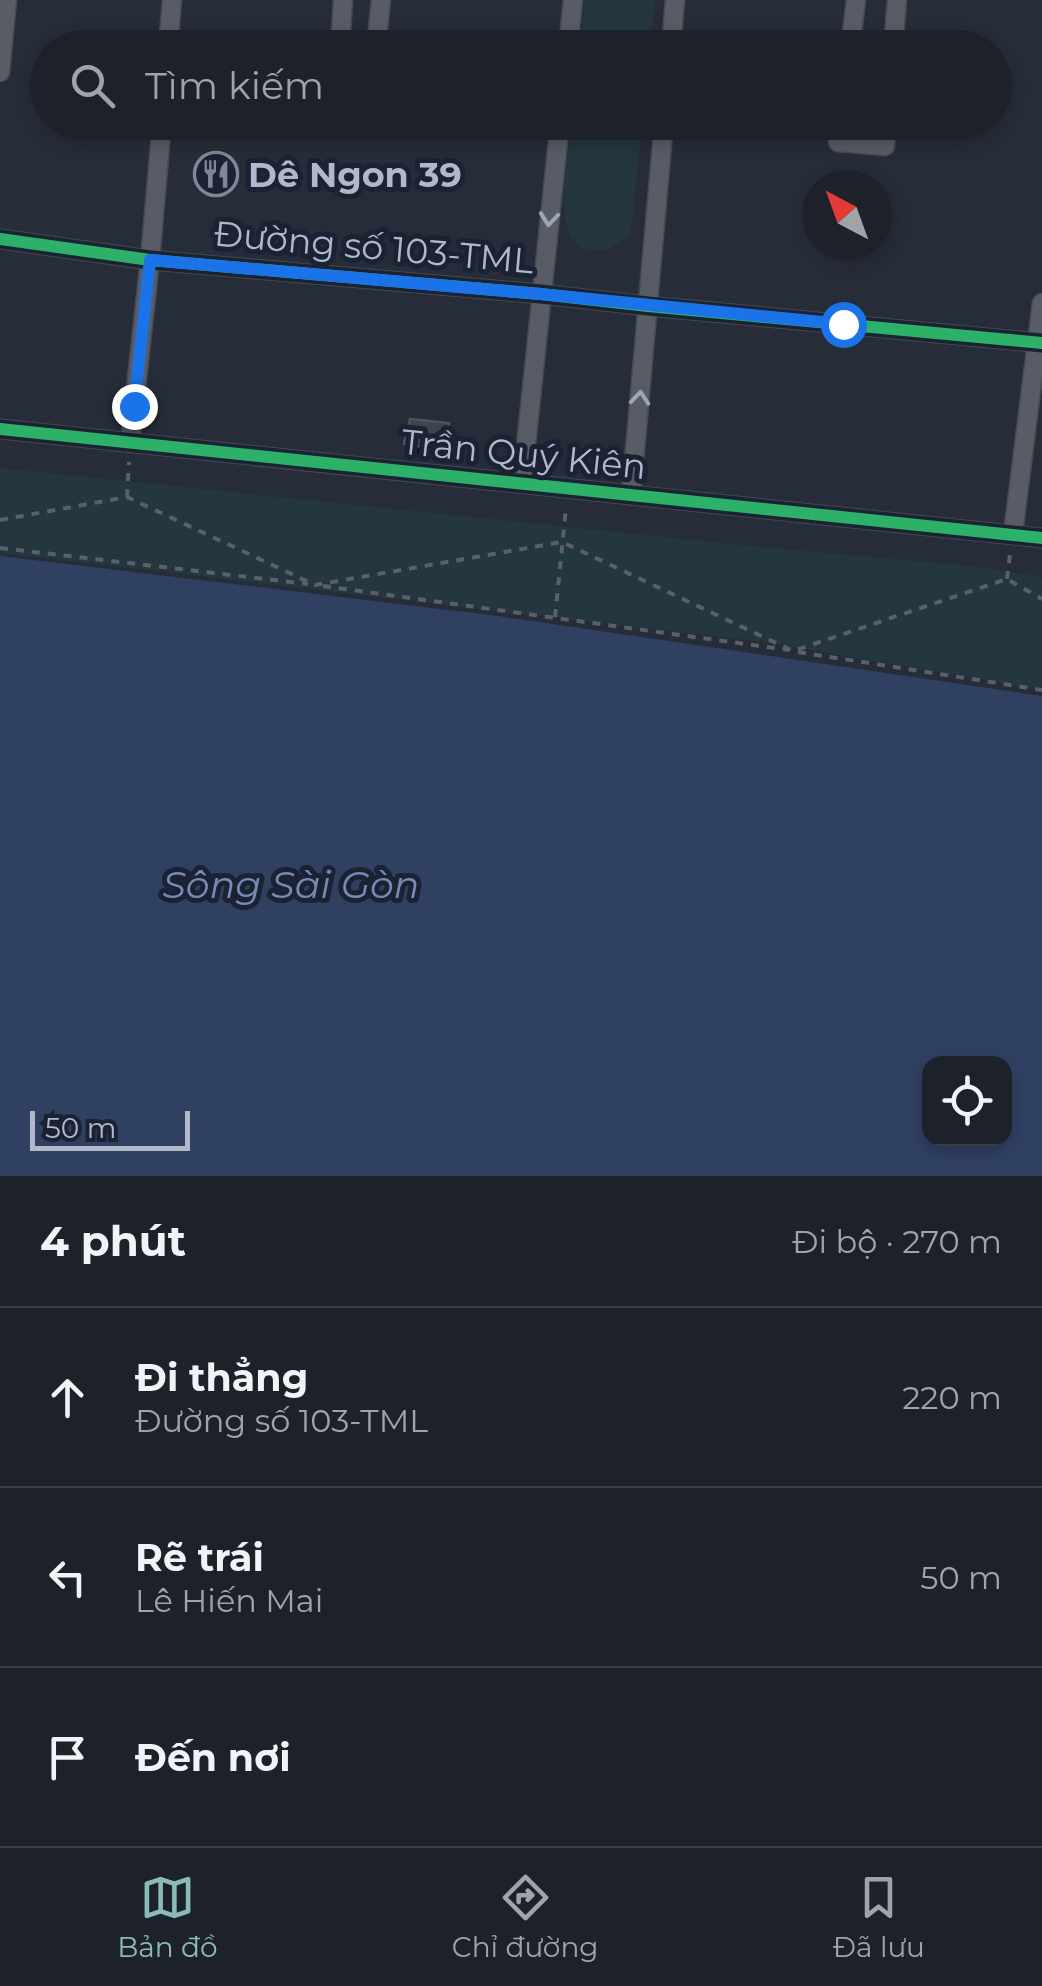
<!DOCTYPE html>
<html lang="vi">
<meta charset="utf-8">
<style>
:root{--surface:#1d222a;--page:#2a2f36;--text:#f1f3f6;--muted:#a0a4a8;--line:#3b3f47;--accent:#8bbbb9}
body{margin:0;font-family:Montserrat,sans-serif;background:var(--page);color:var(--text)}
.controls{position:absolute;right:30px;bottom:30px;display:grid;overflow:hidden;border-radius:20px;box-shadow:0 5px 15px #0003}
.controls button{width:90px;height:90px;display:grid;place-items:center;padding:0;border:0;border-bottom:2px solid var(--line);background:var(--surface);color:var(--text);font:50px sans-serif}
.compass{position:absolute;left:802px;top:170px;width:90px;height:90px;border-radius:50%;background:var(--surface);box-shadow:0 5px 15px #0003;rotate:319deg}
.scale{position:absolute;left:30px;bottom:25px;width:160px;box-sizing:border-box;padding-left:10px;border:5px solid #b0b8c9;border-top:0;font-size:28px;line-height:35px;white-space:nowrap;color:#b0b8c9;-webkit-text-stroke:8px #1a2233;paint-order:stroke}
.stop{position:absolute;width:30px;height:30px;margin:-22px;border:8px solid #1a73e8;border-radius:50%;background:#fff}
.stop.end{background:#1a73e8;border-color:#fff;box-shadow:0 2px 10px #0008}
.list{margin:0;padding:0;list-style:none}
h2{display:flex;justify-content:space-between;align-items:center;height:130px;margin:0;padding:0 40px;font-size:42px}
h2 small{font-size:32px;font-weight:400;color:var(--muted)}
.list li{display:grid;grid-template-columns:65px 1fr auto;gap:30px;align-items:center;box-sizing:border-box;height:180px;padding:0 40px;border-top:2px solid var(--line)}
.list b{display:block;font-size:38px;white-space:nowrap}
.list p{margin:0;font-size:32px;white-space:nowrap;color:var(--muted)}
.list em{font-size:32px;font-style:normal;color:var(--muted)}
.icon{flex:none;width:55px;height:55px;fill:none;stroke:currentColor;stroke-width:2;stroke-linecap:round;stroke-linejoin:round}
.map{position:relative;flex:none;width:1042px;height:1176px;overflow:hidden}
.search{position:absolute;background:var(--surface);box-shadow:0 5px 15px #0003;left:30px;right:30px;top:30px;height:110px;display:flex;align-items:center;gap:25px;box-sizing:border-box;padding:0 35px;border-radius:55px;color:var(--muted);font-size:38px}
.sheet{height:670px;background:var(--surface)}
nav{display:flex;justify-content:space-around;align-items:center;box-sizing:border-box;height:140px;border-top:2px solid var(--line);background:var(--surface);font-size:28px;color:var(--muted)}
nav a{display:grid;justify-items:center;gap:5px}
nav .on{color:var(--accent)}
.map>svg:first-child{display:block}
</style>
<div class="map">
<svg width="1042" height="1176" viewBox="0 0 1042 1176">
<defs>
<filter id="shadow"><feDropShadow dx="9" dy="9" stdDeviation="0" flood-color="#0009"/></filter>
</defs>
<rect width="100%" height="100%" fill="#272d38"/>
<!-- green -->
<g fill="#24373e">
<path d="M585,0H655L650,47H580Z"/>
<path d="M572,123H642L631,230L625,239L605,251C598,250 587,250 581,247C551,231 570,150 572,123Z"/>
<path d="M0,468L760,547L971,566L1042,577V690L764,642L0,553Z"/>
</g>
<!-- water -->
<path fill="#304061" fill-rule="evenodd" d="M0,556L498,616L1042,696V1176H0ZM930,1064H1004V1138H930Z"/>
<!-- building -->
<path fill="#40454e" stroke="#4f555f" stroke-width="2.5" filter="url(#shadow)" d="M410,419L449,423L446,450L404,444Z"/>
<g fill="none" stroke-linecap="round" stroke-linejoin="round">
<defs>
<g id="street">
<path d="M168,48L172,0"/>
<path d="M340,48L343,0"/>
<path d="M376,48L381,0"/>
<path d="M568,48L573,0"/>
<path d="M671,48L675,0"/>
<path d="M850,48L856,0"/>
<path d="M893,48L897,0"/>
<path d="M0,72L7,0"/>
<path d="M841,122L838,142L885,146L887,122"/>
<path d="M0,239L150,260L541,294L648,306L1042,343"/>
<path d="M0,429L1042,538"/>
<path d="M130,443L150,260L162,122"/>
<path d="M522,483L560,122"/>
<path d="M631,495L664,122"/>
<path d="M1013,534L1042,303"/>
</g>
</defs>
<!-- street casing -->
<use href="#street" stroke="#444851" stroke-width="21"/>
<!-- path -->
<g stroke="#5a6069" stroke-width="4" stroke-dasharray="8 8" stroke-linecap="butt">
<path d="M127,497L129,462"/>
<path d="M0,520L127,497L315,585L562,542L793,651L1007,579L1042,599"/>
<path d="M0,548L308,584"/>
<path d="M1007,579L1010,554"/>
<path d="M323,586L789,650"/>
<path d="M555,617L566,508"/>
<path d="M798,652L1042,690"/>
</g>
<!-- street -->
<use href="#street" stroke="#585c65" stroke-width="18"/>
<defs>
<g id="cycleway">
<path d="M0,239L150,260L541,294L648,306L1042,343"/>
<path d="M0,429L1042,538"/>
</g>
</defs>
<!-- cycleway casing -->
<use href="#cycleway" stroke="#1a2233" stroke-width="19"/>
<!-- cycleway -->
<use href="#cycleway" stroke="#2db169" stroke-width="12"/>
</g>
<!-- one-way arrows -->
<defs><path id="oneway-chevron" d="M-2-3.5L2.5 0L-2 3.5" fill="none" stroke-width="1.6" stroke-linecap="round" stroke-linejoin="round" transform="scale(2.5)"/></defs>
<g stroke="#9ea6b5">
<use href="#oneway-chevron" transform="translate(549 219) rotate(96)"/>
<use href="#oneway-chevron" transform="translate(640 398) rotate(-85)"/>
</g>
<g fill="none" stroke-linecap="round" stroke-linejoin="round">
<!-- route -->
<path stroke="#1a73e8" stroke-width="12" d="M134,406L150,260L540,294L843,324"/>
</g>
<!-- icons -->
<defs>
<symbol id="restaurant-ring" viewBox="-11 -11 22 22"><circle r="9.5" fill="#1a2233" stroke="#808796" stroke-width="1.5"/><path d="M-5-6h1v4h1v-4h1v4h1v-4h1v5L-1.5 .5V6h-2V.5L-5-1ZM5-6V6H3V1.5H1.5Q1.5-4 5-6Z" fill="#808796"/></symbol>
</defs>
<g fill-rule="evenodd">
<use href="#restaurant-ring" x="191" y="149" width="50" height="50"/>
</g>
<g text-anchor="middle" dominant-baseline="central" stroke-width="10" stroke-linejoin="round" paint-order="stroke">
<!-- poi labels -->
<g font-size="35" font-weight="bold" fill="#b0b8c9" stroke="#1a2233" text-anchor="start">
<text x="248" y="174">Dê Ngon 39</text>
</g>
<!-- street labels -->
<g font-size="35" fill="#b0b8c9" stroke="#1a2233">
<text transform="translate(374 247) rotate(5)">Đường số 103-TML</text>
<text transform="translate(524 454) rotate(6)">Trần Quý Kiên</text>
</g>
<!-- water labels -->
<g font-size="38" font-style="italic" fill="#758bb4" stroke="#1a2233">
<text x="291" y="884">Sông Sài Gòn</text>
</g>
</g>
</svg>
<div class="controls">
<button><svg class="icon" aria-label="locate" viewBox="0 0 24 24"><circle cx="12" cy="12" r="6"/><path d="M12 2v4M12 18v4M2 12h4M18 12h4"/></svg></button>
</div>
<svg class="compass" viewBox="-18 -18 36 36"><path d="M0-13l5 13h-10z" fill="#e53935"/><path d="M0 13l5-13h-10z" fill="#a0a4a8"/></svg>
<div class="scale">50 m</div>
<div class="stop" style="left:843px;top:324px"></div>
<div class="stop end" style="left:134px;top:406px"></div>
<div class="search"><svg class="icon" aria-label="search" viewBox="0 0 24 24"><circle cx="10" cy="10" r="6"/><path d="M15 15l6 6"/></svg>Tìm kiếm</div>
</div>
<section class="sheet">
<h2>4 phút<small>Đi bộ · 270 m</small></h2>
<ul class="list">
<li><svg class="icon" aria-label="ahead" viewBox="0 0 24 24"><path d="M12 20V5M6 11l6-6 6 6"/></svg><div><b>Đi thẳng</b><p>Đường số 103-TML</p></div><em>220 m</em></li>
<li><svg class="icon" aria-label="left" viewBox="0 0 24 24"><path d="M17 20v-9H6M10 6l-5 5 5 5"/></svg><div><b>Rẽ trái</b><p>Lê Hiến Mai</p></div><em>50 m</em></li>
<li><svg class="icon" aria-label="arrive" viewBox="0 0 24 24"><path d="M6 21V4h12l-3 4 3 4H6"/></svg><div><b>Đến nơi</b></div></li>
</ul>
</section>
<nav>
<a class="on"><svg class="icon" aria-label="map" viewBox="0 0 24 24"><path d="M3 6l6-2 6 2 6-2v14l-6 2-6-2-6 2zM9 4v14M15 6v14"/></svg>Bản đồ</a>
<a><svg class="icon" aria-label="directions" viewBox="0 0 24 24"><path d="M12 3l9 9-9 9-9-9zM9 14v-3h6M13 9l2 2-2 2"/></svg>Chỉ đường</a>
<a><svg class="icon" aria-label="saved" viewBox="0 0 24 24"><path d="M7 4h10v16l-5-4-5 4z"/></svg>Đã lưu</a>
</nav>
